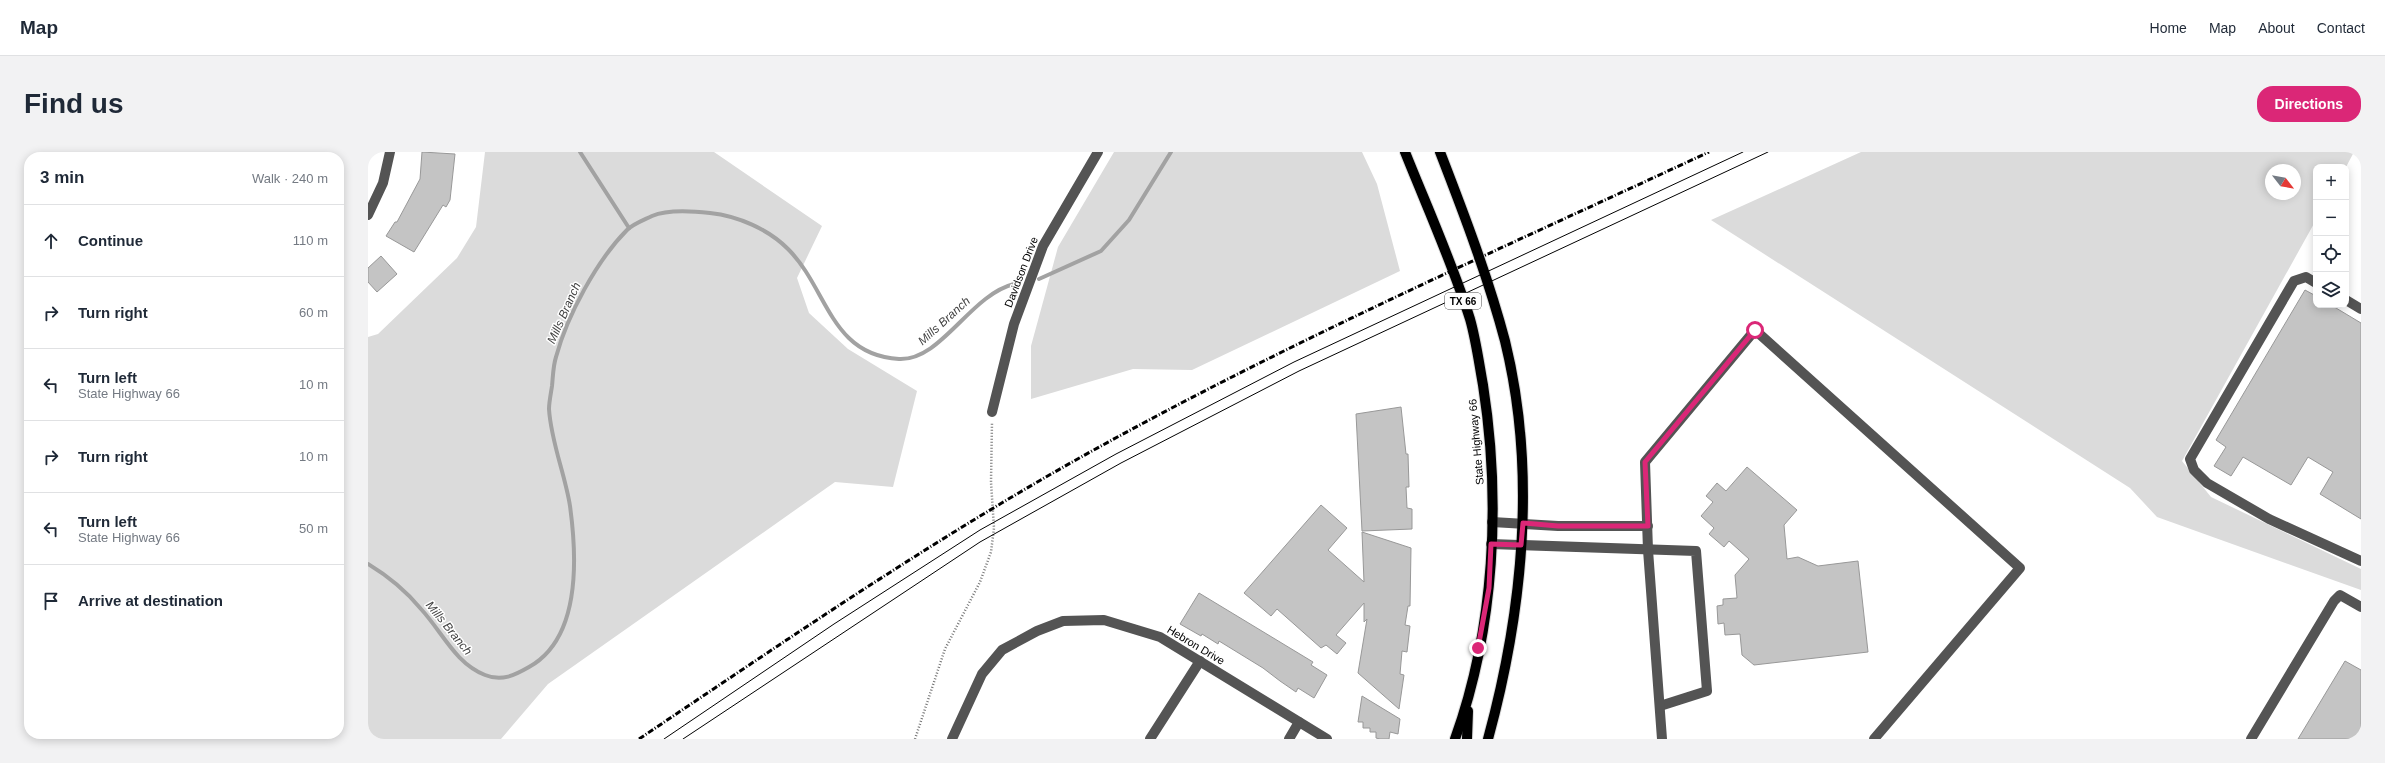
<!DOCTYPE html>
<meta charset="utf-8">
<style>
:root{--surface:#fff;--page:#f2f2f3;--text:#1f2937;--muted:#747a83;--line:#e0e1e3;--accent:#db2777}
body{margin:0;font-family:Arial,sans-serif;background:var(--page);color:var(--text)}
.controls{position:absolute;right:12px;top:12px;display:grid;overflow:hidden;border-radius:8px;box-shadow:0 2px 10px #0003}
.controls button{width:36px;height:36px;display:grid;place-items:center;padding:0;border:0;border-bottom:1px solid var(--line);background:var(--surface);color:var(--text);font:20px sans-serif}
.compass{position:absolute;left:1897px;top:12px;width:36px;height:36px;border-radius:50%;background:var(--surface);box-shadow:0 2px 10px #0003;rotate:121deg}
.stop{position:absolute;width:12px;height:12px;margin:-9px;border:3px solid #db2777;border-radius:50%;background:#fff}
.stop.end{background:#db2777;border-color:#fff;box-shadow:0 1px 4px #0008}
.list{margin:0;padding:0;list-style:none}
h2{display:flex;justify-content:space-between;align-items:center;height:52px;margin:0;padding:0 16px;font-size:17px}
h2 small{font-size:13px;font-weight:400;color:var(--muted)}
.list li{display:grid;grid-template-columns:26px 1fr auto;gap:12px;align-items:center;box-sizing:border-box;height:72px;padding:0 16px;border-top:1px solid var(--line)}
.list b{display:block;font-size:15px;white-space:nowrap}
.list p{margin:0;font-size:13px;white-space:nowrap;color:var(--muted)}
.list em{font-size:13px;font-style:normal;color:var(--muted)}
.icon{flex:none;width:22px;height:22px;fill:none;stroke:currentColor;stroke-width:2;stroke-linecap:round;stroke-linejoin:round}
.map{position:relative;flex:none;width:1993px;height:587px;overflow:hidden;border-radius:16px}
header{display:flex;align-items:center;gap:24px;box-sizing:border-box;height:56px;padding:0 20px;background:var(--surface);border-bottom:1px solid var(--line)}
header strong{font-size:19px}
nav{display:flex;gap:22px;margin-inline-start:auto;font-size:14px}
.intro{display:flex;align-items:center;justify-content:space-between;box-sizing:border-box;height:96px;padding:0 24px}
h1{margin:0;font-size:28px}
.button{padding:10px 18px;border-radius:16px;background:var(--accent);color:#fff;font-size:14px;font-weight:700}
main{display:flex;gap:24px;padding:0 24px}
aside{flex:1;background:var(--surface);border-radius:16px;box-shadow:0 2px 10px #0003}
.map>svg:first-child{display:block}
</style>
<header>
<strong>Map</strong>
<nav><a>Home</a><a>Map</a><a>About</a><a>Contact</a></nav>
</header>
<div class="intro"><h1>Find us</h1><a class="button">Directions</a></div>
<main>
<aside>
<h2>3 min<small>Walk · 240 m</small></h2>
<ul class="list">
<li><svg class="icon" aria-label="ahead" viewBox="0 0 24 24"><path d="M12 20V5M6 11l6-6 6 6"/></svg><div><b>Continue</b></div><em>110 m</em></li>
<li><svg class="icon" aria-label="right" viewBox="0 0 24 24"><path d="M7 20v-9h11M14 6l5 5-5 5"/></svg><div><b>Turn right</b></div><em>60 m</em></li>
<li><svg class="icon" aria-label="left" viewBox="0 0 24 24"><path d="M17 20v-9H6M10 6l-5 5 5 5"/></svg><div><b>Turn left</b><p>State Highway 66</p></div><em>10 m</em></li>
<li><svg class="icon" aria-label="right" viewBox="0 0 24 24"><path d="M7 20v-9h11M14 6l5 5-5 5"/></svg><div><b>Turn right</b></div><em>10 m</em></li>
<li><svg class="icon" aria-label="left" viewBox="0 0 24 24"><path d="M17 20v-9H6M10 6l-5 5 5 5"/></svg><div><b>Turn left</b><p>State Highway 66</p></div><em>50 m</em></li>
<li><svg class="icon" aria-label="arrive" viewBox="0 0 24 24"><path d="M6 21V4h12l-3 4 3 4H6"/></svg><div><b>Arrive at destination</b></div></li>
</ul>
</aside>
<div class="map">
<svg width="1993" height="587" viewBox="0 0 1993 587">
<rect width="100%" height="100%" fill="#fff"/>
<!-- green -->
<g fill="#dbdbdb" fill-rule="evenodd">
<path d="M117,0H346L454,74L429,126L441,161L480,197L549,239L525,335L467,330L180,532L133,587H0V185L10,182L89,106L108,75Z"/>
<path d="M746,0H994L1009,32L1032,119L824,218L765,217L663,247V194L690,95Z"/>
<path d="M1493,0H1986L1978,15H1948V68L1814,309L1843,345L1993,417V438L1789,365L1762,336L1343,68ZM1903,18H1927V42H1903Z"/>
</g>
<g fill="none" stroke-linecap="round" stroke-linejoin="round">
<!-- stream -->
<g stroke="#a2a2a2" stroke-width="4">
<path d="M212,0L261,76"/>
<path d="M671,127L733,99L761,68L803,0"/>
<path d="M0,412C20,424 38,439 53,457C75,481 87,511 117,523C134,530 147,523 161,515C213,486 209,405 202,354C197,322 183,290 181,257C181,250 183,241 184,234C185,225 185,214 188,205C199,164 229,108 259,78C265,72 276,68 284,64C300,57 325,59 342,61C370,64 400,77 420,97C460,137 462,203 531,207C573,209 602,143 646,132"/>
</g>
</g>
<!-- building -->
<g fill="#c4c4c4" stroke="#989898">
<path d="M54,0L87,2L82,48L78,55L75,53L46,100L18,84L27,70H29L52,27Z"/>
<path d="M13,104L29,122L9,140L0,130V116Z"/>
<path d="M1937,138L1948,144V153H1963L1993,171V367L1952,342L1965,320L1940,305L1923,333L1875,305L1863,324L1846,314L1858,295L1848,288Z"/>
<path d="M1033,255L1038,302H1040L1041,335H1038L1039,356L1044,357V377L994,379L988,262Z"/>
<path d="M1379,315L1429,358L1416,373L1419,407L1430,405L1450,414L1490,409L1500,500L1386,513L1374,503L1372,482L1357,483L1356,471L1350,472L1349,454L1355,453V447L1369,446L1367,423L1381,407L1361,389L1356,395L1341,382L1346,376L1333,364L1345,350L1338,344L1349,331L1358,339Z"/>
<path d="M953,353L979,376L960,398L996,430L994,380L1043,396L1042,454H1040L1037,473L1042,474L1039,500L1034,499L1032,522L1036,523L1031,557L990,521L999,467L996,470V451L968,483L978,491L969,502L958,493L953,496L909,457L903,464L876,441Z"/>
<path d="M831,441L945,510L943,513L959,523L946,546L930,536L928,540L912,529L895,516L851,489L850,492L834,482L833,484L812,472Z"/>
<path d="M1977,509L1993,518V587H1930Z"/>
<path d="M994,544L1032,567L1030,582L1022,580L1021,587H1012L1008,586V580H1002V576H995V570H990Z"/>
</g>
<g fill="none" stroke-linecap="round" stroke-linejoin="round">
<defs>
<g id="major">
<path d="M1037,0C1059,55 1084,110 1102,167C1108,188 1111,211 1115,233C1133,348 1127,476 1087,587"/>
<path d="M1072,0C1096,62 1120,125 1137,189C1169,319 1155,459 1120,587"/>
<path d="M1099,587L1100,559"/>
</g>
</defs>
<!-- major casing -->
<use href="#major" stroke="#dbdbdb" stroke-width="12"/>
<!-- path -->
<path stroke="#767676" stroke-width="2.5" stroke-dasharray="1 2" stroke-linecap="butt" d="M547,587L577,497L612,430L623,400L626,376L623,330L624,270"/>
<!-- minor -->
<g stroke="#545454" stroke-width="10">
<path d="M0,63L15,31L22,0"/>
<path d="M1948,131L1938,125L1926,129L1822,307L1826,318L1839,331L1901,367L1993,409"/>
<path d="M1978,148L1993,157"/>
<path d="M624,260L646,172L675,94L730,0"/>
<path d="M1124,370L1190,374H1280"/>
<path d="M1123,392L1328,399L1339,539L1292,554"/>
<path d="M584,587L614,522L634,498L669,479L695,469L736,468L792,485L959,587"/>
<path d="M782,587L832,509"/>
<path d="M921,587L931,570"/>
<path d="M1294,587L1280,398L1277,310L1387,178L1652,416L1506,587"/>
<path d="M1883,587L1966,449L1972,443L1993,455"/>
</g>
<!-- major -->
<use href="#major" stroke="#000" stroke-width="10"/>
<!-- tram -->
<g stroke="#000" stroke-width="1">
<path d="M296,587L466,472L612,378L748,302L926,210L1375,0"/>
<path d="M315,587L612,390L753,311L931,219L1400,0"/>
</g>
<!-- rail -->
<path stroke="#000" stroke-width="3" stroke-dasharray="6 2 1 2" stroke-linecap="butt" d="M271,587C426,483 580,377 744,288C938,182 1141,93 1341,0"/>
</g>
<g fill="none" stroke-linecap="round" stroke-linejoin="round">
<!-- route -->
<path stroke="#db2777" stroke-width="5" d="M1110,496L1121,436L1123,392L1153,393L1155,371L1190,374H1280L1277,310L1387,178"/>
</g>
<g text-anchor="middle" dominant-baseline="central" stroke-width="3" stroke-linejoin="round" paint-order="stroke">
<!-- shield labels -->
<rect fill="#fff" stroke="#4c4c4c" stroke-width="1" x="1077" y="141" width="36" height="16" rx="3"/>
<g font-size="10" font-weight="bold" fill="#000">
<text x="1095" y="149">TX 66</text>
</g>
<!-- street labels -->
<g font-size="11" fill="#000" stroke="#fff">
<text transform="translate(653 120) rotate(-69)">Davidson Drive</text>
<text transform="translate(1108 290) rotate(-95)">State Highway 66</text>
<text transform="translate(828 493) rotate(31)">Hebron Drive</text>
</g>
<!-- water labels -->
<g font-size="12" font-style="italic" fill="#434343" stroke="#fff">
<text transform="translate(196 161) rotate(-66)">Mills Branch</text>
<text transform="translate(576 169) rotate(-42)">Mills Branch</text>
<text transform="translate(81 476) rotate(51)">Mills Branch</text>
</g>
</g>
</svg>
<div class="controls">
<button>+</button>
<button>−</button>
<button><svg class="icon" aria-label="locate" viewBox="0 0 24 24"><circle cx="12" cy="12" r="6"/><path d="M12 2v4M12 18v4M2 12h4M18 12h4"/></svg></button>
<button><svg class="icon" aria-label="layers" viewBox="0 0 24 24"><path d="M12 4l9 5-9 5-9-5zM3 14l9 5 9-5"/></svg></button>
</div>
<svg class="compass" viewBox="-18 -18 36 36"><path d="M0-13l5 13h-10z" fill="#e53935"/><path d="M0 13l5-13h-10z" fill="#747a83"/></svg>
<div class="stop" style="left:1387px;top:178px"></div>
<div class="stop end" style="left:1110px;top:496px"></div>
</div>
</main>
